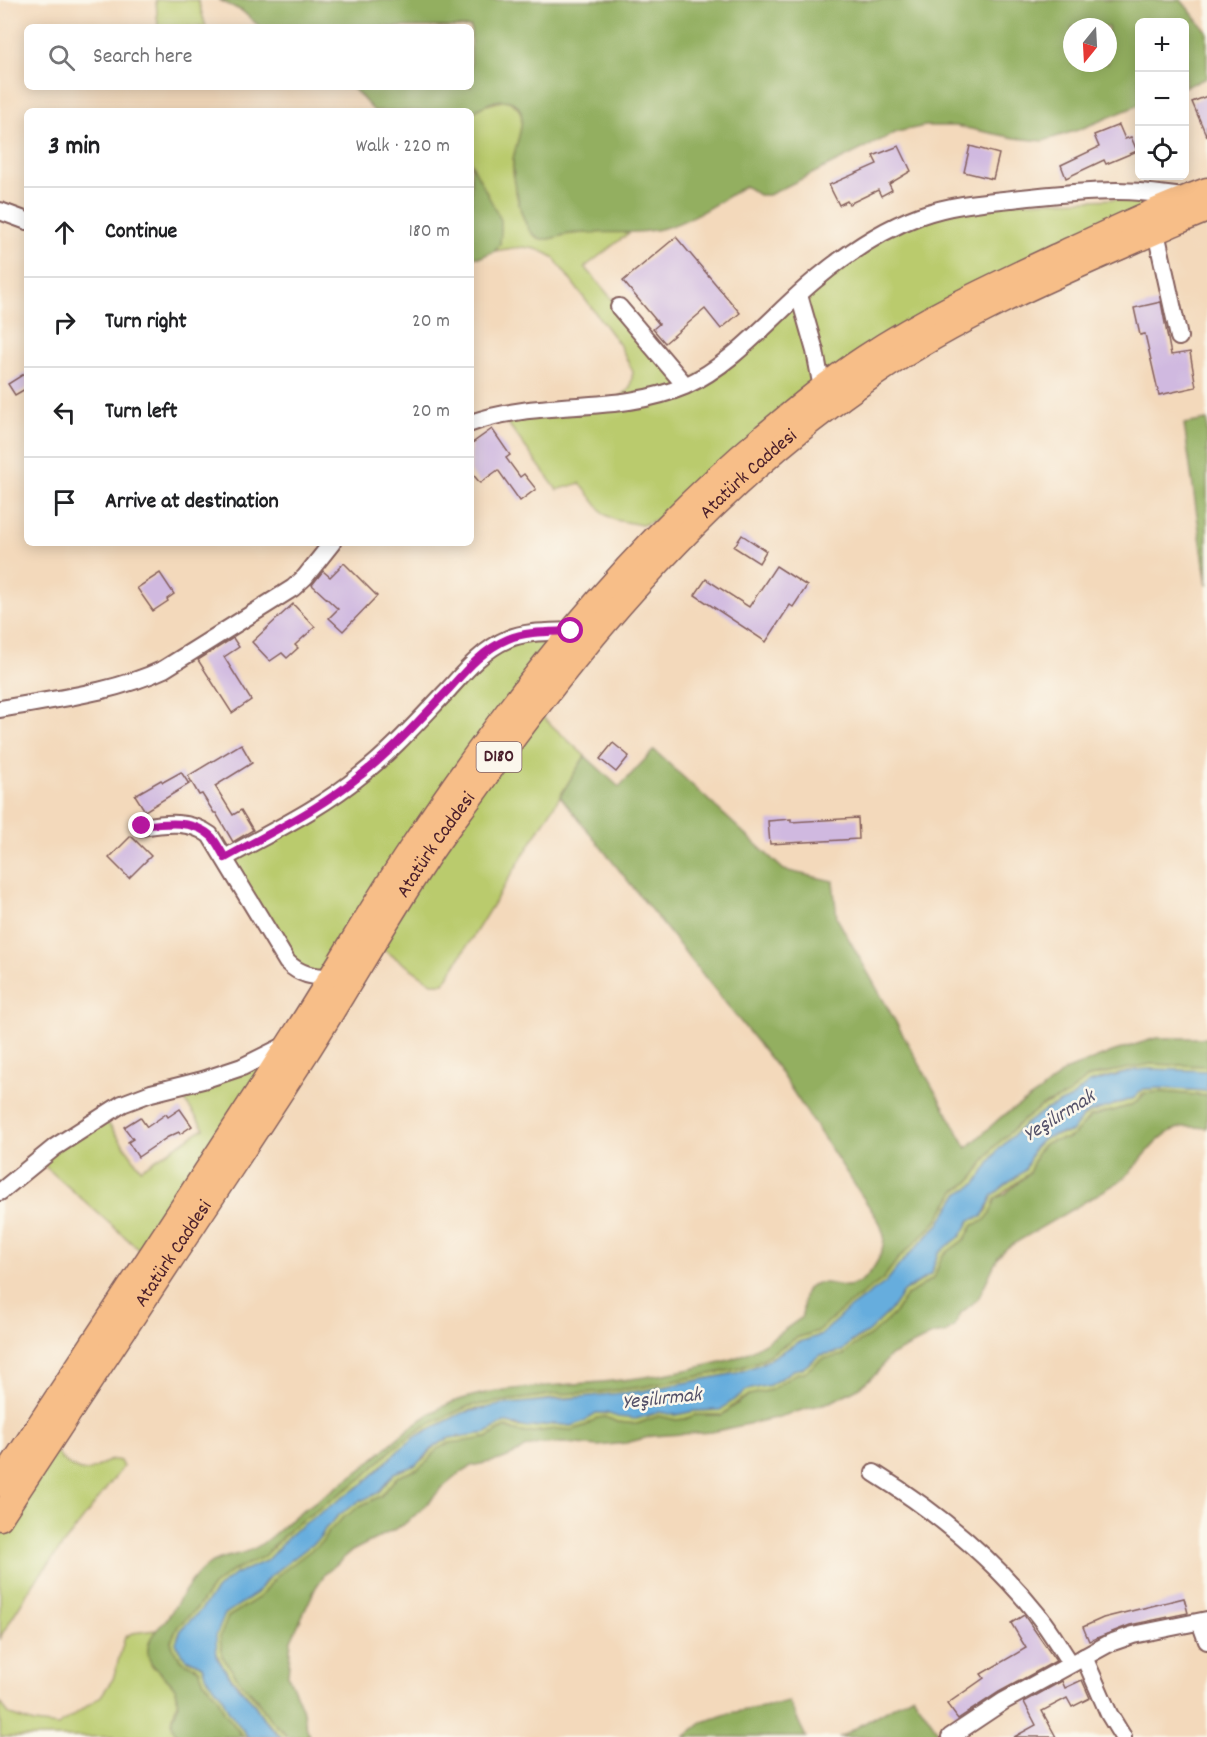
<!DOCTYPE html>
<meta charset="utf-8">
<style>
:root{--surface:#fff;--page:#f2f2f2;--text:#202124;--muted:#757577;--line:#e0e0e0}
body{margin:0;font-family:Dekko,sans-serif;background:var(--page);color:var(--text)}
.controls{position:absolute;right:18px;top:18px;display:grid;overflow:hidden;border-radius:9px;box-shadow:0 3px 15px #0003}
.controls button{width:54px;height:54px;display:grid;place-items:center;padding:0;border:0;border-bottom:2px solid var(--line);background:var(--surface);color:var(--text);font:30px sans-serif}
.compass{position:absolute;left:1063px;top:18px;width:54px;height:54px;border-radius:50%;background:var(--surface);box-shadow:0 3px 15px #0003;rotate:198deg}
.stop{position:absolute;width:18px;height:18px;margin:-14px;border:4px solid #b5179e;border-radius:50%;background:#fff}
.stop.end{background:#b5179e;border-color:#fff;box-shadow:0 2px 6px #0008}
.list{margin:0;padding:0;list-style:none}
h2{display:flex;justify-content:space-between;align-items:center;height:78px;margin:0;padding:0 24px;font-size:26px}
h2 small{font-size:20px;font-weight:400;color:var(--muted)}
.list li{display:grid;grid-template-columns:39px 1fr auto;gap:18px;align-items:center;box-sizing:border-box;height:90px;padding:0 24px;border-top:2px solid var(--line)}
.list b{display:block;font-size:22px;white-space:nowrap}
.list em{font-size:20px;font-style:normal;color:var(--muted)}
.icon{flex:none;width:33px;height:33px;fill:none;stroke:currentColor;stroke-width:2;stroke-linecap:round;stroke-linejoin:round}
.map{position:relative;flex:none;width:1207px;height:1737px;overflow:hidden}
.search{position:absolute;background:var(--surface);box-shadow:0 3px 15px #0003;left:24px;top:24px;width:450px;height:66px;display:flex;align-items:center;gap:15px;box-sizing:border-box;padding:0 21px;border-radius:9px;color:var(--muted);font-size:22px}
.panel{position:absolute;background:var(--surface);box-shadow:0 3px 15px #0003;left:24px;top:108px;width:450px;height:438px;border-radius:9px}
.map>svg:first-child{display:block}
</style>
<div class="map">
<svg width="1207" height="1737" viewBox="0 0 1207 1737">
<rect width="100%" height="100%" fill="#fbf7ec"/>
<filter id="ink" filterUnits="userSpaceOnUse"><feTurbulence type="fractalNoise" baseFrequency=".0167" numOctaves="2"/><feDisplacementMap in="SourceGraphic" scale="12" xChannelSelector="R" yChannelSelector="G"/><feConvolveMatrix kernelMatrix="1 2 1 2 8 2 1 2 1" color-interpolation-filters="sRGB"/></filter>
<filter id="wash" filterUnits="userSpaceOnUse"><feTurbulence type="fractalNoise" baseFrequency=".008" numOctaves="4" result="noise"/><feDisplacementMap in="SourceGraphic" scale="24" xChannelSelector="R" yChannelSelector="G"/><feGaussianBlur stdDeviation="1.35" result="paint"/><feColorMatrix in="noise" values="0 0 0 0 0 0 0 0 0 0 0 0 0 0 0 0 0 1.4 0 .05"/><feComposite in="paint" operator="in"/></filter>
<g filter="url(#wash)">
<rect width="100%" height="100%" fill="#f3d9bb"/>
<!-- green -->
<g fill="#bacb6d" stroke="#82754c" stroke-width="1.5">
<path d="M156,0H198L206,27H158Z"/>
<path d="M506,100C525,107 523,121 520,139C518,146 513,153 513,161C512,179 521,230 538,238C546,241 553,237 561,236C583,231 608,233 630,232L585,267L685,385L872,239L978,203L1188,197L1000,282L680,511L642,525L615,520L604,514L580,483L557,490L501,414L614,403L630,388L633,372L619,344L553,257C530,243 519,247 495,251L500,244L497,213L486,195L471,162V114L483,106Z"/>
<path d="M571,631L331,977L304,974L225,858L321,804L491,647Z"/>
<path d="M535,710L585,756L444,983H432L374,943Z"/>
<path d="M289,1044L149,1258L39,1161L103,1116L141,1169L204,1128L175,1087Z"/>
<path d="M1151,1064L1207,1066V1071L1136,1070L1100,1079L1070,1099L1045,1110L1024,1125L997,1151L976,1184L958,1194L939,1224L901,1263L886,1282L847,1310L821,1335L797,1343L761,1364L737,1373L642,1391L599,1396L558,1398L470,1410L427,1430L398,1451L364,1483L316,1517L266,1561L235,1575L217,1589L200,1611L182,1628L178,1636L188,1660L203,1666L209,1680L220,1693L228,1710L248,1737H243L224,1712L217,1696L204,1682L199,1669C185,1663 174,1658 171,1641L178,1626L197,1608L213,1586L232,1571L243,1566L273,1548L291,1528L361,1479L395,1447L425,1426L469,1406L557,1394L599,1392L642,1387L736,1369L796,1338L818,1331L845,1307L883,1279L897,1260L936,1222L955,1191L972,1180L993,1148L1021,1122L1042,1106L1067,1095L1087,1078L1135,1066Z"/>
<path d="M1161,1088L1207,1091V1096L1161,1092L1142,1095L1137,1102L1129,1106L1090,1117L1074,1135L1066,1139L1054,1140L1044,1144L1038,1151L1029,1173L996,1198L990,1214L985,1221L973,1225L965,1239L942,1256L934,1278L906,1296L894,1314L870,1336L855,1345L844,1355L836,1358L822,1359L805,1372L795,1374L771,1390L740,1400L722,1415H695L685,1419L676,1420L659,1416L637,1424L617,1422L605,1417L598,1418L587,1425L573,1430L555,1429L527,1433L515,1431L508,1427L502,1428L487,1438H482L432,1455L428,1461L418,1469L397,1477L381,1496L360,1506L328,1532L323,1541L316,1547L272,1581L260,1597L228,1617L222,1656C236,1677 253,1695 268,1716C273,1724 282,1728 286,1737H281C277,1730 270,1726 265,1720C260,1714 257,1707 252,1701C232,1677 199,1651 223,1617C235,1600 259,1598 268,1578L320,1538L325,1529L340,1514L358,1502L378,1493L394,1473L408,1468L425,1458L435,1446L449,1438L486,1433L504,1422L510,1423L517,1427L555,1424L572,1426L596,1413L648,1416L659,1412L676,1415L694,1411L720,1410L747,1390L779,1380L793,1370L803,1368L820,1355L836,1353L867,1333L890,1311L903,1292L923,1280L933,1269L938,1253L942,1249L961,1236L970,1220L986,1212L993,1195L1025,1170L1034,1148L1042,1140L1053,1135L1065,1134L1089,1113L1134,1098L1143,1089Z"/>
<path d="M48,1444C57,1453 70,1470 83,1471C98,1472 105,1456 120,1461L123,1467L33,1584L2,1634L0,1640V1518Z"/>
<path d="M156,1630L150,1640L151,1665C158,1671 170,1680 175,1688C184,1708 163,1716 178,1737H0V1702L10,1715L34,1723L58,1726L101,1696L113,1679L125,1637L132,1633Z"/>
</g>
<!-- forest -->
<g fill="#93af60" stroke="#6e6746" stroke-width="1.5" fill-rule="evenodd">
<path d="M219,0H1181L1207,32V78L1185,87L1184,22H1140L1139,105L1078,130L1043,141L1015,138L956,126H925L897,132L769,195H759L745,186C721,200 691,221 664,228C633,236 600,230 569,234C561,235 554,239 546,239C540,240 535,236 531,232C520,220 513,178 513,162C513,146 535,108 509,101C496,98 481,106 471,114V111H374L352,87H471V27H260L242,11ZM1072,27H1108V63H1072Z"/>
<path d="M471,163L501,220V231L500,244L495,251L481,257H471Z"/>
<path d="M1207,420V585L1184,424Z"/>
<path d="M654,750L784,870L833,881L837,918L967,1148L1001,1117L1038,1093L1065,1071L1112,1052L1156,1038H1207V1066L1151,1064L1099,1074L1087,1078L1067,1095L1042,1106L1021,1122L993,1148L972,1180L955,1191L936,1222L897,1260L883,1279L845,1307L818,1331L796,1338L759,1361L736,1369L642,1387L599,1392L557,1394L469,1406L425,1426L395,1447L361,1479L291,1528L263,1557L232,1571L213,1586L197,1608L178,1626L171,1641C174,1658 185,1663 199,1669L204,1682L217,1696L224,1712L243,1737H178C165,1719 178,1717 178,1699C177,1674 136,1671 151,1638C155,1629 163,1625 168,1617C181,1598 190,1578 209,1564C225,1554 245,1556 260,1545C276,1534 289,1519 306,1508C326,1494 346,1481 365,1466C394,1442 424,1410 462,1399C498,1388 536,1387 574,1384C613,1382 652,1377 691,1369C706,1365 721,1363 735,1358C759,1349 780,1333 801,1318C806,1308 799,1291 812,1285C823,1279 837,1287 848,1286C869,1283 884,1255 884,1236C883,1232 881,1227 880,1223L776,1066L560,796L585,756L619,787Z"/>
<path d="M1161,1092L1207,1096V1128C1199,1128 1191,1126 1183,1127C1156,1132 1142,1163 1122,1180L1008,1247L998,1257L978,1299L961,1313L954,1327L945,1333L932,1335L888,1357L877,1373L860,1387L833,1401L775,1418L712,1432L653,1436L626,1443L598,1446L566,1443L538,1444L524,1448L517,1453L500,1460L471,1466L460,1473L443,1487L420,1511L403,1525L352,1551L325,1574L316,1587L291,1640L288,1675L302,1708L309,1737H286L284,1732L269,1718L256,1698L240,1682L222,1656L220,1637L228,1617L260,1597L278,1575L323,1541L328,1532L343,1518L360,1506L381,1496L397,1477L418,1469L428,1461L437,1449L450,1443L487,1438L505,1427L515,1431L527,1433L555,1429L573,1430L587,1425L597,1418L605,1417L617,1422L637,1424L659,1416L676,1420L685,1419L695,1415H722L749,1395L771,1390L795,1374L805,1372L822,1359L844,1355L855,1345L870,1336L894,1314L906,1296L934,1278L942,1256L965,1239L973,1225C991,1220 989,1214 996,1198L1005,1194L1029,1173L1038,1151L1044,1144L1054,1140L1066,1139L1074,1135L1090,1117L1129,1106L1137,1102L1145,1093Z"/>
<path d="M913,1695L942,1737H840Z"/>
<path d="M789,1702L806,1737H684L703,1722L730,1713Z"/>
</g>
<!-- water -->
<path fill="#66addd" stroke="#586684" stroke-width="1.5" d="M1151,1069L1207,1071V1091L1161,1088L1143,1089L1134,1098L1089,1113L1083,1117L1071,1132L1053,1135L1042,1140L1034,1148L1025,1170L993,1195L982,1217L970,1220L961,1236L938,1253L931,1274L903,1292L890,1311L867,1333L852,1341L842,1351L820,1355L803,1368L793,1370L770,1385L747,1390L720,1410L694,1411L676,1415L659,1412L636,1419L618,1417L606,1413H596L584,1421L572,1426L555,1424L527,1428L504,1422L486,1433L449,1438L435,1446L416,1465L394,1473L378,1493L358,1502L340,1514L325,1529L320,1538L268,1578L257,1593L225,1614L216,1636L217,1658L236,1685L252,1701L265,1721L281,1737H248L228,1710L220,1693L208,1680L203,1666C190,1660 179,1657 176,1642L182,1628L200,1611L217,1589L235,1574L266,1561L294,1531L364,1483L398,1451L417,1436L462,1413L500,1405L642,1391L737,1373L761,1364L797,1343L821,1335L847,1310L886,1282L901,1263L939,1224L958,1194L976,1184L997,1151L1024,1125L1045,1110L1070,1099L1089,1083L1136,1070Z"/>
<g id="blocks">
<!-- building -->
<g fill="#d0b9e0">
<path d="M1207,96V137L1192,102Z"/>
<path d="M1119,125L1125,139L1131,137L1137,151L1106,164L1104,160L1066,178L1061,165L1099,147L1094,135Z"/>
<path d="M899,146L911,171L889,184L892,190L881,196L878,190L849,204L847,201L839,205L829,185L877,164L873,156Z"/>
<path d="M970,146L999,154L993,179L964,172Z"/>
<path d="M676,237L740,313L721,329L705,309L665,343L653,329L659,324L623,281Z"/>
<path d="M1161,302L1171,355L1190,352L1196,387L1159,395L1145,334L1140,335L1134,308Z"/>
<path d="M27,372V388L15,395L8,384Z"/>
<path d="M492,429L510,455L506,458L520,477L524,474L536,489L520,501L498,470L480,483L471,472V444Z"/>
<path d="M742,535L766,551L759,563L734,547Z"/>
<path d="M344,563L377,596L343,631L329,618L338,609L312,585L323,571L330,577Z"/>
<path d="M776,566L807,586L793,607L790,605L766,642L695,595L706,579L749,607Z"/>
<path d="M160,573L174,594L167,599L168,601L153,611L137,588Z"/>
<path d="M293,604L315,627L295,645L298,648L287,658L282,653L270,661L252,642Z"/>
<path d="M233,638L239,647L224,657L251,700L232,713L198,660Z"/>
<path d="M613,743L629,756L616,772L600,759Z"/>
<path d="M241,744L252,763L215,786L233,815L241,810L253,830L233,842L216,813H214L202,794L199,795L188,776Z"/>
<path d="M181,772L189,784L145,811L135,795L161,780L163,782Z"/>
<path d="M858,818L859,839L770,844L768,821L791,819V822Z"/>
<path d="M131,836L151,856L129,878L109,858Z"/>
<path d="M180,1109L192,1126L180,1134L179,1132L168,1137L138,1157L128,1142L133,1139L124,1127L140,1117L147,1127L166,1114L168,1117Z"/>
<path d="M1184,1598L1188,1613L1130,1625L1089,1641L1083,1627L1103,1618Z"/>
<path d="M1024,1615L1056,1661L999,1692L958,1719L947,1704L984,1678L981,1674L1026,1648L1011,1623Z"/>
<path d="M1082,1680L1090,1698L1072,1707L1067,1698L1042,1711L1056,1737H1014L1036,1725L1024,1702L1062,1681L1065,1688Z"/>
</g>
</g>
</g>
<g filter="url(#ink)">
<use href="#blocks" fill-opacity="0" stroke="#85605d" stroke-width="1.5"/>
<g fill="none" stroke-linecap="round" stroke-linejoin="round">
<defs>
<g id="minor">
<path d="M0,211L27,221"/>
<path d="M1156,232L1179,337"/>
<path d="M799,295L815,351L822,388"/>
<path d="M619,307L685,385"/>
<path d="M471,423C540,398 617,415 685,386C734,364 774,314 815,280C846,254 881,230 919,216C949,205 981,202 1012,199C1047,195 1082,191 1117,191C1139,191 1162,194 1184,197"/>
<path d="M0,709C55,699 113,693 164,669L293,588L305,577L332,543"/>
<path d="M142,827C166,823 190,820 210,835L287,962C300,975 313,977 331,977"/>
<path d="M225,858C271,832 320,809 361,775C393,750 421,718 449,689C466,670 484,649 508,639C526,631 551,632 571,631"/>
<path d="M0,1192L55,1147L122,1104L151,1093L203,1080L242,1067L288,1044"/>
<path d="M874,1473C937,1512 991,1556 1037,1614C1050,1630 1060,1648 1071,1664"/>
<path d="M1200,1622L1207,1641"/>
<path d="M1084,1657L1109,1714L1123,1737"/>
<path d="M950,1737L1004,1701L1110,1643L1133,1635L1207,1620"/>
</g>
<g id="highway">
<path d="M0,1484C100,1332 201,1181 299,1028C337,969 371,908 410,850C511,698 624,554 764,436C796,409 829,381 864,358C927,316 997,284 1065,252C1112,230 1158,208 1207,190"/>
<path id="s1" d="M0,1518C102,1362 206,1208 307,1052C347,989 384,923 425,861C443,833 464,807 483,780C592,627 719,481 875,374C969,310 1076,267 1180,221L1207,210"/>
</g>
</defs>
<!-- minor casing -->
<use href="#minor" stroke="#85605d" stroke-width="20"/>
<!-- highway casing -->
<use href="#highway" stroke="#85605d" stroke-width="27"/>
<!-- minor -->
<use href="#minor" stroke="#fff" stroke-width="16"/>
<!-- highway -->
<use href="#highway" stroke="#f7be88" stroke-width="24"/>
</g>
</g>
<g fill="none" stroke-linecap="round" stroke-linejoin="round" filter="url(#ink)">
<!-- route -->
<path stroke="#b5179e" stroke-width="8" d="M142,826C165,823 194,819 212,837C217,843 221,851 225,858C271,832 320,809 361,775C393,750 421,718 449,689C466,670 484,649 508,639C526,631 551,632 571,631"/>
</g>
<g text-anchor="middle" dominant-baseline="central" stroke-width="5" stroke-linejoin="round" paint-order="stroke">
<!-- shield labels -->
<rect fill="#fbf7ec" stroke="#7f6065" stroke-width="1.5" x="476.5" y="742" width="45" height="30" rx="4.5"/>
<g font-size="18" font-weight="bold" fill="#4a1f2b">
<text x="499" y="757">D180</text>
</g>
<!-- street labels -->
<g font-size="20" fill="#4a1f2b" stroke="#fbf7ec">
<text stroke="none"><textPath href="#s1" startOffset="1288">Atatürk Caddesi</textPath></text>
<text stroke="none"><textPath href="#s1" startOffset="802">Atatürk Caddesi</textPath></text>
<text stroke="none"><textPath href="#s1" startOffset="316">Atatürk Caddesi</textPath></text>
</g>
<!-- water labels -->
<g font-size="21" font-style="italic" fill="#545169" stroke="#fbf7ec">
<text transform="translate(1060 1117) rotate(-32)">Yeşilırmak</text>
<text transform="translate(662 1400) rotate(-6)">Yeşilırmak</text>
</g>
</g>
</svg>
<div class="controls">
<button>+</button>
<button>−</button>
<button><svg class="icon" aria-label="locate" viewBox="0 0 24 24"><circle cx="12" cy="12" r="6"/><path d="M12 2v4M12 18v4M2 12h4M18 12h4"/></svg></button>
</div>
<svg class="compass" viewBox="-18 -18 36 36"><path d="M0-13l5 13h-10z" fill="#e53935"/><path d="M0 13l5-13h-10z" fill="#757577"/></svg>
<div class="stop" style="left:571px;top:631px"></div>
<div class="stop end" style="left:142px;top:826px"></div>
<div class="search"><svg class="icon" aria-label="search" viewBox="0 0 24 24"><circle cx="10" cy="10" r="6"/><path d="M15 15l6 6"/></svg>Search here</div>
<section class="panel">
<h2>3 min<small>Walk · 220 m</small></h2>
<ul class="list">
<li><svg class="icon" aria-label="ahead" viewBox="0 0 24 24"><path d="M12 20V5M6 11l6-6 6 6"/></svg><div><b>Continue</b></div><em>180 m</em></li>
<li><svg class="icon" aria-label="right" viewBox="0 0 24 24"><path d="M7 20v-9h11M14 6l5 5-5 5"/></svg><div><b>Turn right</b></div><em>20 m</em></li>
<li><svg class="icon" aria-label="left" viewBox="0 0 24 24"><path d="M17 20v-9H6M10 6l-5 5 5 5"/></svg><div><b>Turn left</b></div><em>20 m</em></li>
<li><svg class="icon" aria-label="arrive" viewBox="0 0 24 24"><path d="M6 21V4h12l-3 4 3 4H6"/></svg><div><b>Arrive at destination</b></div></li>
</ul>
</section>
</div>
